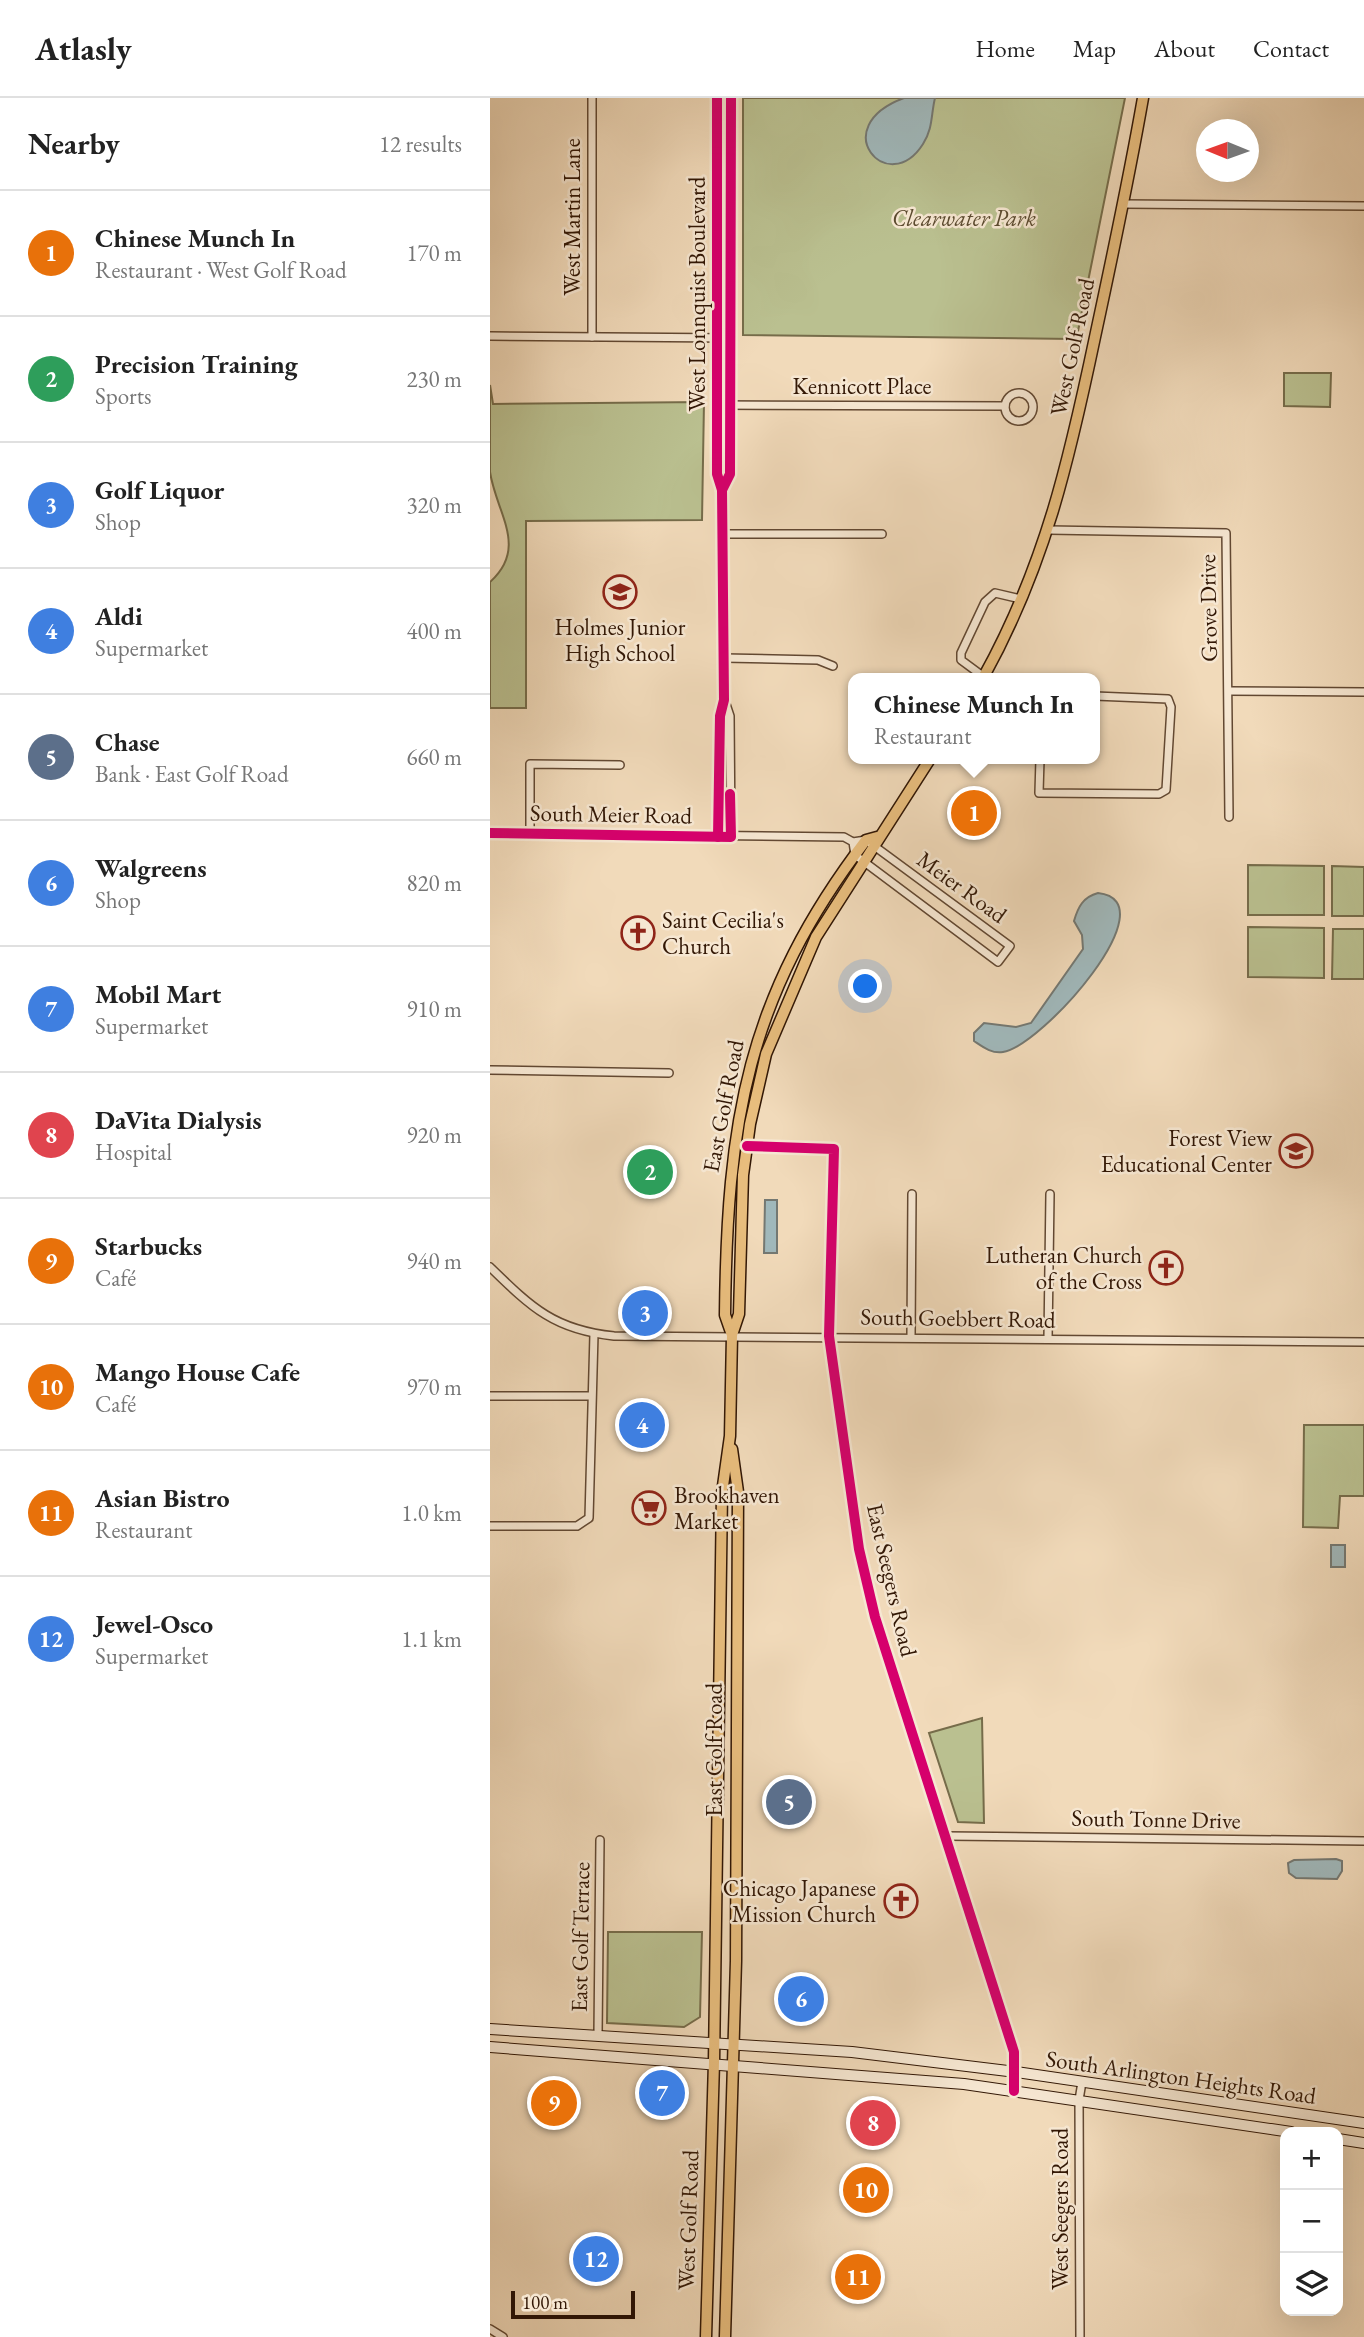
<!DOCTYPE html>
<meta charset="utf-8">
<style>
:root{--surface:#fff;--page:#f6f6f6;--text:#222;--muted:#767676;--line:#e0e0e0;--accent:#1a73e8}
body{margin:0;font-family:"EB Garamond",serif;background:var(--page);color:var(--text)}
.controls{position:absolute;right:21px;bottom:21px;display:grid;overflow:hidden;border-radius:14px;box-shadow:0 7px 28px #0002}
.controls button{width:63px;height:63px;display:grid;place-items:center;padding:0;border:0;border-bottom:2px solid var(--line);background:var(--surface);color:var(--text);font:35px sans-serif}
.compass{position:absolute;left:706px;top:21px;width:63px;height:63px;border-radius:50%;background:var(--surface);box-shadow:0 7px 28px #0002;rotate:271deg}
.scale{position:absolute;left:21px;bottom:18px;width:124px;box-sizing:border-box;padding-left:7px;border:4px solid #321705;border-top:0;font-size:19px;line-height:24px;white-space:nowrap;color:#321705;-webkit-text-stroke:5px #f6e7d2;paint-order:stroke}
.you{position:absolute;left:376px;top:889px;width:24px;height:24px;margin:-18px;border:5px solid #fff;border-radius:50%;background:#1a73e8;box-shadow:0 0 0 10px #1a73e833}
.badge{display:grid;place-items:center;width:46px;height:46px;border-radius:50%;background:var(--accent);color:#fff;font-size:23px;font-weight:700}
.pin{position:absolute;translate:-50% -50%;border:4px solid #fff;box-shadow:0 2px 7px #0006}
.popup{position:absolute;left:358px;top:575px;width:252px;height:91px;box-sizing:border-box;display:grid;place-content:center;border-radius:14px;background:var(--surface);filter:drop-shadow(0 2px 5px #0005);font-size:23px;white-space:nowrap;color:var(--muted)}
.popup b{font-size:26px;color:var(--text)}
.popup::after{content:'';position:absolute;left:50%;top:100%;margin-left:-14px;border:14px solid transparent;border-top-color:var(--surface)}
.list{margin:0;padding:0;list-style:none}
h2{display:flex;justify-content:space-between;align-items:center;height:91px;margin:0;padding:0 28px;font-size:30px}
h2 small{font-size:23px;font-weight:400;color:var(--muted)}
.list li{display:grid;grid-template-columns:46px 1fr auto;gap:21px;align-items:center;box-sizing:border-box;height:126px;padding:0 28px;border-top:2px solid var(--line)}
.list b{display:block;font-size:26px;white-space:nowrap}
.list p{margin:0;font-size:23px;white-space:nowrap;color:var(--muted)}
.list em{font-size:23px;font-style:normal;color:var(--muted)}
.icon{flex:none;width:38px;height:38px;fill:none;stroke:currentColor;stroke-width:2;stroke-linecap:round;stroke-linejoin:round}
.map{position:relative;flex:none;width:874px;height:2239px;overflow:hidden}
header{display:flex;align-items:center;gap:42px;box-sizing:border-box;height:98px;padding:0 35px;background:var(--surface);border-bottom:2px solid var(--line)}
header strong{font-size:33px}
nav{display:flex;gap:38px;margin-inline-start:auto;font-size:24px}
main{display:flex}
aside{flex:1;background:var(--surface)}
.map>svg:first-child{display:block}
</style>
<header>
<strong>Atlasly</strong>
<nav><a>Home</a><a>Map</a><a>About</a><a>Contact</a></nav>
</header>
<main>
<aside>
<h2>Nearby<small>12 results</small></h2>
<ul class="list">
<li><span class="badge" style="background:#e8710a">1</span><div><b>Chinese Munch In</b><p>Restaurant · West Golf Road</p></div><em>170 m</em></li>
<li><span class="badge" style="background:#2e9e5b">2</span><div><b>Precision Training</b><p>Sports</p></div><em>230 m</em></li>
<li><span class="badge" style="background:#3f7fe0">3</span><div><b>Golf Liquor</b><p>Shop</p></div><em>320 m</em></li>
<li><span class="badge" style="background:#3f7fe0">4</span><div><b>Aldi</b><p>Supermarket</p></div><em>400 m</em></li>
<li><span class="badge" style="background:#5c6f8a">5</span><div><b>Chase</b><p>Bank · East Golf Road</p></div><em>660 m</em></li>
<li><span class="badge" style="background:#3f7fe0">6</span><div><b>Walgreens</b><p>Shop</p></div><em>820 m</em></li>
<li><span class="badge" style="background:#3f7fe0">7</span><div><b>Mobil Mart</b><p>Supermarket</p></div><em>910 m</em></li>
<li><span class="badge" style="background:#e0444e">8</span><div><b>DaVita Dialysis</b><p>Hospital</p></div><em>920 m</em></li>
<li><span class="badge" style="background:#e8710a">9</span><div><b>Starbucks</b><p>Café</p></div><em>940 m</em></li>
<li><span class="badge" style="background:#e8710a">10</span><div><b>Mango House Cafe</b><p>Café</p></div><em>970 m</em></li>
<li><span class="badge" style="background:#e8710a">11</span><div><b>Asian Bistro</b><p>Restaurant</p></div><em>1.0 km</em></li>
<li><span class="badge" style="background:#3f7fe0">12</span><div><b>Jewel-Osco</b><p>Supermarket</p></div><em>1.1 km</em></li>
</ul>
</aside>
<div class="map">
<svg width="874" height="2239" viewBox="0 0 874 2239">
<rect width="100%" height="100%" fill="#f1daba"/>
<filter id="stains"><feTurbulence type="fractalNoise" baseFrequency=".00286" numOctaves="4"/><feColorMatrix values="0 0 0 0 .2 0 0 0 0 .09 0 0 0 0 .02 0 0 0 .5 -.17"/></filter>
<radialGradient id="worn" r=".72"><stop offset=".6" stop-color="#630" stop-opacity="0"/><stop offset="1" stop-color="#630" stop-opacity=".3"/></radialGradient>
<!-- green -->
<g fill="#bac090" stroke="#766c4a" stroke-width="2">
<path d="M253,0H635L588,233L583,241L253,237Z"/>
<path d="M794,275H841L840,309L794,308Z"/>
<path d="M0,287L3,306L214,304L212,422L36,423V610H0V484C39,449 6,415 0,374C0,346 0,315 0,287Z"/>
<path d="M758,767L834,768V817H758Z"/>
<path d="M842,768L874,769V818H842Z"/>
<path d="M758,829L834,830V880L758,879Z"/>
<path d="M843,831H874V881H842Z"/>
<path d="M814,1327H874V1398H850L848,1430L813,1429Z"/>
<path d="M492,1620L494,1725L468,1724L439,1635Z"/>
<path d="M118,1834H212L210,1919L194,1929L117,1925Z"/>
</g>
<!-- water -->
<g fill="#a0b8bb" stroke="#747872" stroke-width="2">
<path d="M414,0H445C441,16 443,31 433,46C398,101 335,29 414,0Z"/>
<path d="M608,795C681,803 552,948 513,954C502,956 493,949 484,943V935L494,925L526,929L541,925L593,851L592,837L584,823C588,809 593,799 608,795Z"/>
<path d="M275,1102H287V1155H274Z"/>
<rect x="841" y="1447" width="14" height="22"/>
<path d="M846,1761L852,1763V1773L847,1781L806,1780L799,1775L798,1765L804,1762Z"/>
</g>
<g fill="none" stroke-linecap="round" stroke-linejoin="round">
<defs>
<g id="street">
<path d="M102,0V239"/>
<path d="M227,0V376L232,392L234,602L230,618L228,739"/>
<path d="M634,106L874,108"/>
<path d="M0,238L242,240"/>
<circle cx="529" cy="309" r="14"/>
<path d="M228,307L515,308"/>
<path d="M232,392L240,376L241,0"/>
<path d="M559,432L736,435L739,719"/>
<path d="M233,436H392"/>
<path d="M234,560L328,562L343,568"/>
<path d="M494,579L471,562V555L495,504L505,495L531,501"/>
<path d="M739,593L874,594"/>
<path d="M235,603L240,618L241,739"/>
<path d="M550,661L549,695L669,696L676,692L681,609L678,601L605,598"/>
<path d="M0,735L354,739L363,744L376,742L520,848L508,864L365,757L363,744"/>
<path d="M40,735V666L130,667"/>
<path d="M0,972L179,975"/>
<path d="M257,1048L344,1051L339,1238L369,1451L385,1519L524,1954V1993"/>
<path d="M0,1169C41,1209 64,1232 124,1238L874,1244"/>
<path d="M421,1239L422,1096"/>
<path d="M558,1241L560,1096"/>
<path d="M0,1298H101"/>
<path d="M0,1428H87L99,1420L104,1236"/>
<path d="M457,1738L874,1743"/>
<path d="M108,1937L110,1742"/>
<path d="M0,2231L13,2239"/>
<path d="M590,2239L589,2002L592,1984"/>
</g>
<g id="secondary">
<path d="M0,1931L362,1954L526,1974L874,2025"/>
<path d="M0,1949L474,1986L801,2034"/>
<path d="M848,2041L874,2045"/>
</g>
<g id="primary">
<path d="M493,580C555,468 579,363 605,239C622,160 639,80 653,0"/>
<path d="M242,1237L235,1217C237,1025 256,899 376,742L387,739"/>
<path d="M216,2239L224,1964L232,1395L240,1338L242,1237L249,1216L253,1077L260,1026L276,956L326,839L440,661"/>
<path d="M235,2239L246,1863L248,1394L242,1351"/>
</g>
</defs>
<!-- street casing -->
<use href="#street" stroke="#624832" stroke-width="10"/>
<!-- secondary casing -->
<use href="#secondary" stroke="#321705" stroke-width="12"/>
<!-- primary casing -->
<use href="#primary" stroke="#321705" stroke-width="13"/>
<!-- street -->
<use href="#street" stroke="#f6e7d2" stroke-width="7"/>
<!-- secondary -->
<use href="#secondary" stroke="#f6e7d2" stroke-width="10"/>
<!-- primary -->
<use href="#primary" stroke="#e8bd7d" stroke-width="10"/>
<defs>
<g id="cycleway">
<path d="M227,0V376L232,392L234,602L230,618L228,739"/>
<path d="M232,392L240,376L241,0"/>
<path d="M0,735L241,739L240,696"/>
<path d="M257,1048L344,1051L339,1238L369,1451L385,1519L524,1954V1993"/>
</g>
</defs>
<!-- cycleway casing -->
<use href="#cycleway" stroke="#f6e7d2" stroke-width="15"/>
<!-- cycleway -->
<use href="#cycleway" stroke="#d6006c" stroke-width="10"/>
</g>
<!-- icons -->
<defs>
<symbol id="school-ring" viewBox="-11 -11 22 22"><circle r="9.5" fill="#f6e7d2" stroke="#8f2418" stroke-width="1.5"/><path d="M0-5L7-2L0 1L-7-2ZM-4 1L0 2.5L4 1V4Q0 6-4 4Z" fill="#8f2418"/></symbol>
<symbol id="church-ring" viewBox="-11 -11 22 22"><circle r="9.5" fill="#f6e7d2" stroke="#8f2418" stroke-width="1.5"/><path d="M-1.2-6h2.4v3.5h3.3v2.4h-3.3V6h-2.4V-.1h-3.3v-2.4h3.3Z" fill="#8f2418"/></symbol>
<symbol id="supermarket-ring" viewBox="-11 -11 22 22"><circle r="9.5" fill="#f6e7d2" stroke="#8f2418" stroke-width="1.5"/><path d="M-6-5.5h2.5l.6 2H6L4.5 2H-2.5L-4.4-4H-6ZM-1.5 3.2a1.3 1.3 0 1 0 .1 0ZM3 3.2a1.3 1.3 0 1 0 .1 0Z" fill="#8f2418"/></symbol>
</defs>
<g fill-rule="evenodd">
<use href="#school-ring" x="111" y="475" width="38" height="38"/>
<use href="#church-ring" x="129" y="816" width="38" height="38"/>
<use href="#school-ring" x="787" y="1034" width="38" height="38"/>
<use href="#church-ring" x="657" y="1151" width="38" height="38"/>
<use href="#supermarket-ring" x="140" y="1391" width="38" height="38"/>
<use href="#church-ring" x="392" y="1784" width="38" height="38"/>
</g>
<g text-anchor="middle" dominant-baseline="central" stroke-width="5" stroke-linejoin="round" paint-order="stroke">
<!-- street labels -->
<g font-size="23" fill="#321705" stroke="#f6e7d2">
<text transform="translate(82 119) rotate(-90)">West Martin Lane</text>
<text transform="translate(207 196) rotate(-90)">West Lonnquist Boulevard</text>
<text transform="translate(582 249) rotate(-78)">West Golf Road</text>
<text x="372" y="288">Kennicott Place</text>
<text transform="translate(718 510) rotate(-91)">Grove Drive</text>
<text transform="translate(121 716) rotate(1)">South Meier Road</text>
<text transform="translate(472 789) rotate(36)">Meier Road</text>
<text transform="translate(233 1008) rotate(-79)">East Golf Road</text>
<text transform="translate(468 1220) rotate(1)">South Goebbert Road</text>
<text transform="translate(402 1482) rotate(77)">East Seegers Road</text>
<text transform="translate(224 1652) rotate(-90)">East Golf Road</text>
<text transform="translate(666 1721) rotate(1)">South Tonne Drive</text>
<text transform="translate(90 1839) rotate(-89)">East Golf Terrace</text>
<text transform="translate(691 1979) rotate(8)">South Arlington Heights Road</text>
<text transform="translate(570 2111) rotate(-90)">West Seegers Road</text>
<text transform="translate(198 2122) rotate(-88)">West Golf Road</text>
</g>
<!-- park labels -->
<g font-size="23" font-style="italic" fill="#5b4a2f" stroke="#f6e7d2">
<text x="474" y="120">Clearwater Park</text>
</g>
<!-- poi labels -->
<g font-size="23" fill="#321705" stroke="#f6e7d2" text-anchor="end">
<text x="130" y="529" text-anchor="middle">Holmes Junior<tspan x="130" dy="26">High School</tspan></text>
<text x="172" y="822" text-anchor="start">Saint Cecilia's<tspan x="172" dy="26">Church</tspan></text>
<text x="782" y="1040">Forest View<tspan x="782" dy="26">Educational Center</tspan></text>
<text x="652" y="1157">Lutheran Church<tspan x="652" dy="26">of the Cross</tspan></text>
<text x="184" y="1397" text-anchor="start">Brookhaven<tspan x="184" dy="26">Market</tspan></text>
<text x="386" y="1790">Chicago Japanese<tspan x="386" dy="26">Mission Church</tspan></text>
</g>
</g>
<rect width="100%" height="100%" filter="url(#stains)"/>
<rect width="100%" height="100%" fill="url(#worn)"/>
</svg>
<div class="controls">
<button>+</button>
<button>−</button>
<button><svg class="icon" aria-label="layers" viewBox="0 0 24 24"><path d="M12 4l9 5-9 5-9-5zM3 14l9 5 9-5"/></svg></button>
</div>
<svg class="compass" viewBox="-18 -18 36 36"><path d="M0-13l5 13h-10z" fill="#e53935"/><path d="M0 13l5-13h-10z" fill="#767676"/></svg>
<div class="scale">100 m</div>
<div class="you"></div>
<div class="pin badge" style="left:484px;top:715px;background:#e8710a">1</div>
<div class="popup"><b>Chinese Munch In</b>Restaurant</div>
<div class="pin badge" style="left:160px;top:1074px;background:#2e9e5b">2</div>
<div class="pin badge" style="left:155px;top:1215px;background:#3f7fe0">3</div>
<div class="pin badge" style="left:152px;top:1327px;background:#3f7fe0">4</div>
<div class="pin badge" style="left:299px;top:1704px;background:#5c6f8a">5</div>
<div class="pin badge" style="left:311px;top:1901px;background:#3f7fe0">6</div>
<div class="pin badge" style="left:172px;top:1995px;background:#3f7fe0">7</div>
<div class="pin badge" style="left:383px;top:2025px;background:#e0444e">8</div>
<div class="pin badge" style="left:64px;top:2005px;background:#e8710a">9</div>
<div class="pin badge" style="left:376px;top:2092px;background:#e8710a">10</div>
<div class="pin badge" style="left:368px;top:2179px;background:#e8710a">11</div>
<div class="pin badge" style="left:106px;top:2161px;background:#3f7fe0">12</div>
</div>
</main>
